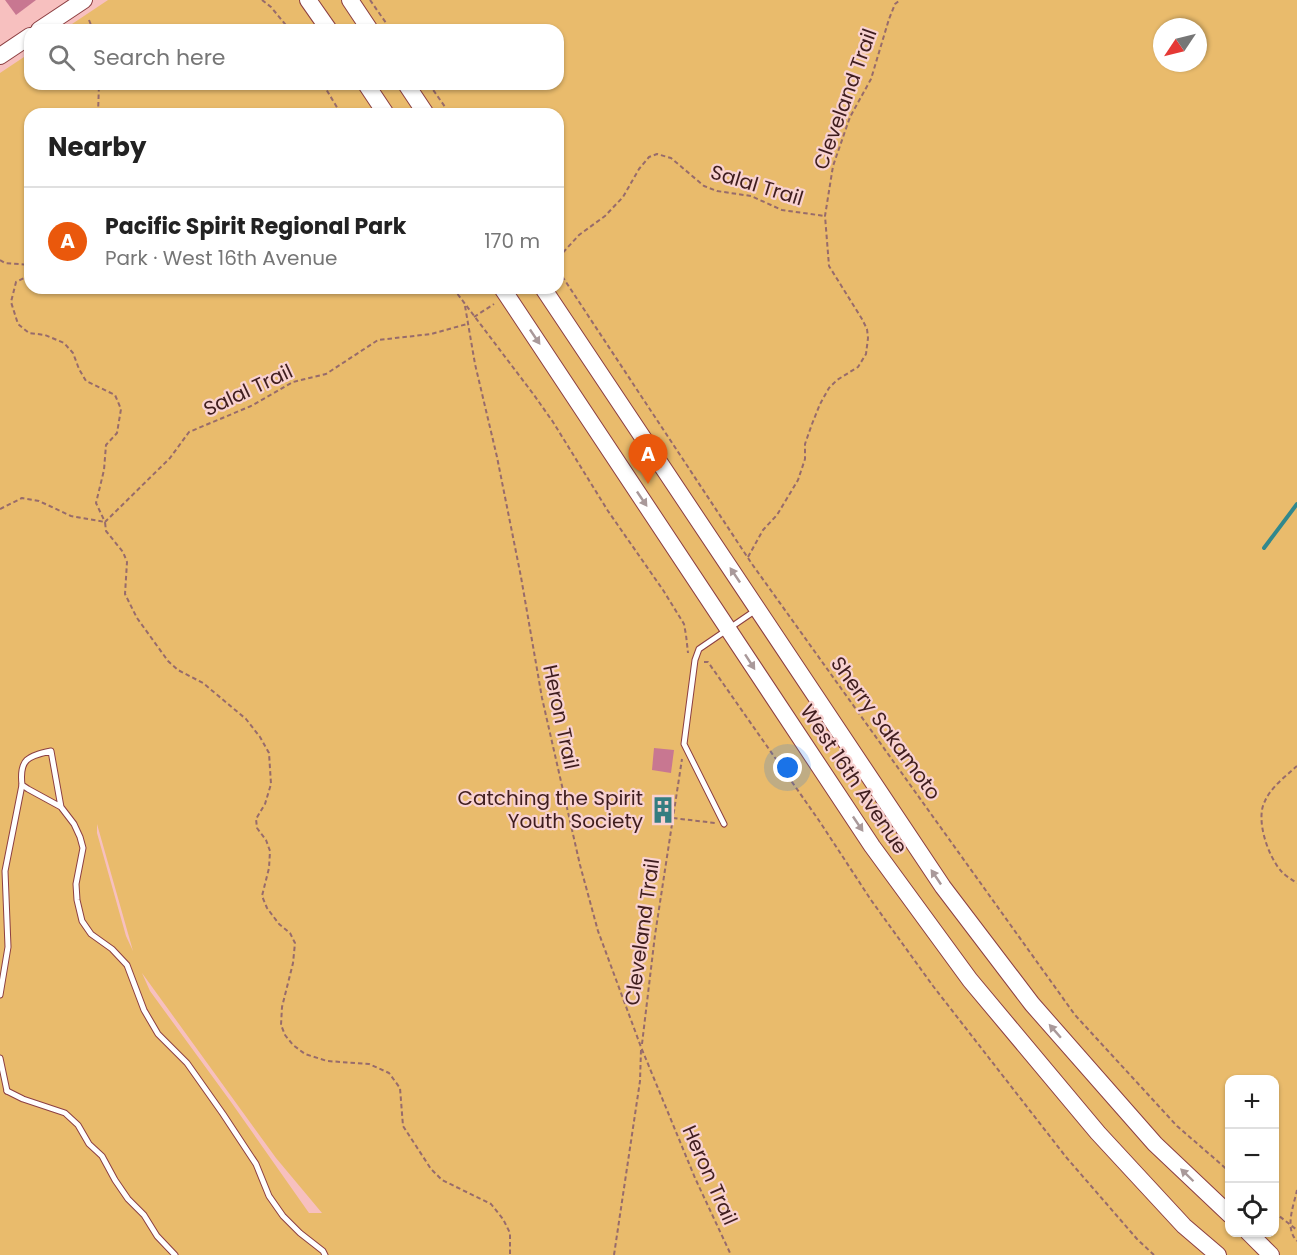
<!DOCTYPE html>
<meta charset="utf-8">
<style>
:root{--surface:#fff;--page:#f6f6f6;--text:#222;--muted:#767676;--line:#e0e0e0;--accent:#ea580c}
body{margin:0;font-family:Poppins,sans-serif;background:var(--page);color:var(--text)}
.controls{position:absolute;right:18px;bottom:18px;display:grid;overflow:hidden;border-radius:12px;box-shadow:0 2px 4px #0004}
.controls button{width:54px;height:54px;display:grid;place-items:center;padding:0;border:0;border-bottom:2px solid var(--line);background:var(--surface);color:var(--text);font:30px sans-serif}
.compass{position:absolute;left:1153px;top:18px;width:54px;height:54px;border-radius:50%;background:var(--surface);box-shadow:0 2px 4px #0004;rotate:235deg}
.you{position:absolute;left:788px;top:768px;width:21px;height:21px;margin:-15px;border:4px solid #fff;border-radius:50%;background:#1a73e8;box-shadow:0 0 0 9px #1a73e833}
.badge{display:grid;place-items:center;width:39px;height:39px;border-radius:50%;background:var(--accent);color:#fff;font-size:20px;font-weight:700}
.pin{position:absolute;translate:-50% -50px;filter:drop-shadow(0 2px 3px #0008)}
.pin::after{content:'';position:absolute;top:32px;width:21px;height:18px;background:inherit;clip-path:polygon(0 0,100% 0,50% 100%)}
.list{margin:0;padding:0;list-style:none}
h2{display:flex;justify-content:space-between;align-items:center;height:78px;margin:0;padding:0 24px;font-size:26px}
h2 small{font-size:20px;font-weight:400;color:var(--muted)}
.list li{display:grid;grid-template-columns:39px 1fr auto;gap:18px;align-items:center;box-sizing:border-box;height:108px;padding:0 24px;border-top:2px solid var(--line)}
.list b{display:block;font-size:22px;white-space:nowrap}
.list p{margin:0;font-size:20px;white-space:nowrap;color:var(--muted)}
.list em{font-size:20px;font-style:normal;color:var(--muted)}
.icon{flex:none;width:33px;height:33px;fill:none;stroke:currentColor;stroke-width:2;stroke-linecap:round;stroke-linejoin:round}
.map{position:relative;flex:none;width:1297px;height:1255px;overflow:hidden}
.search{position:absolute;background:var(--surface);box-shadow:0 2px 4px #0004;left:24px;top:24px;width:540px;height:66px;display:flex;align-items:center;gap:15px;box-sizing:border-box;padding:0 21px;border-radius:18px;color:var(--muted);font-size:22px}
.panel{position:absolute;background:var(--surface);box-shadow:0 2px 4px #0004;left:24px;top:108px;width:540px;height:186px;border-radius:18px}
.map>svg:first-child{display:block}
</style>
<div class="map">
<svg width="1297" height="1255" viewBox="0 0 1297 1255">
<rect width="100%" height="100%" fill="#f7c0bf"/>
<!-- green -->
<path fill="#e9bb6c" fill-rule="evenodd" d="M108,0H1297V1255H0V73L30,53V84H558V30H63ZM1162,27H1198V63H1162ZM30,114H558V288H30ZM97,824L133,951L126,936L97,833ZM142,973L276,1158L322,1213H309L231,1102L150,991ZM1230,1080H1274V1232H1230Z"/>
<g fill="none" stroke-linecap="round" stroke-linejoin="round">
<!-- stream -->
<path stroke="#31888d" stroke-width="4" d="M1264,548L1297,504"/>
</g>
<!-- building -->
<g fill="#c87791">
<path d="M5,0H36L16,15Z"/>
<path d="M654,748L674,750L671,773L652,770Z"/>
<path d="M654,799L666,800L664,814L653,813Z"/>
</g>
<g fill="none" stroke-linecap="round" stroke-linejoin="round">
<defs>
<g id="lane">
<path d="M61,807L28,789L22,785C19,759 28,756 51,751L61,807L74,824L80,837L83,848L76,884L77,900L82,921L91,934L112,949L127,965L144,1010L158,1034L187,1063L223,1114L256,1164L269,1196L283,1216L300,1233L323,1251L325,1255"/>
<path d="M724,824L684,744L695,660L699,649L756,610"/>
<path d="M0,995L8,947L5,871L22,785"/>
<path d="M0,1058L7,1091"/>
<path d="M7,1091L23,1099L65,1113L78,1125L89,1144L102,1156L115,1180L128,1199L144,1215L157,1236L175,1255"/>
</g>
<g id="secondary">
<path d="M308,0L329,30"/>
<path d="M350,0L370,30"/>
<path d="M39,30L84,0"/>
<path d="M0,56L30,36"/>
<path d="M366,84L386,114"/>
<path d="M406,84L426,114"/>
<path d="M502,288L872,846L970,980L1098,1133L1184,1226L1218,1255"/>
<path d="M543,288L943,887L1032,1004L1155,1144L1230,1215"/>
<path d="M1248,1232L1271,1255"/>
</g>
</defs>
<!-- lane casing -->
<use href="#lane" stroke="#8c3f42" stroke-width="7"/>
<!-- secondary casing -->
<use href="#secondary" stroke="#8c3f42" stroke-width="18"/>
<!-- path -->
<g stroke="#976b6b" stroke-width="2" stroke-dasharray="4.5 3" stroke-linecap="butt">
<path d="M262,0L271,7L290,30"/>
<path d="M370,0L391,30"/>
<path d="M89,20L93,30"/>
<path d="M323,84L341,114"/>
<path d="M429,84L450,114"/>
<path d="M98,114L99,84"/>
<path d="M558,258L579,235L605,216L623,197L639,169L649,157L657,154L671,158L704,186L717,191L751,196L782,210L825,216"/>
<path d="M0,260L5,263L30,265"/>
<path d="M558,270L752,564L1075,1015L1177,1126L1230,1172"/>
<path d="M30,275L16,282L11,302L18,324L29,333L45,335L64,343L73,353L79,369L86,381L115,395L121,409L117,433L106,445L104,470L96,503L105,522L170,458L189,432L251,406L293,382L326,374L378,340L431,334L467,324"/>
<path d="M453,288L534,395L553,422L608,511L663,590L684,624L686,635L688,653"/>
<path d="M465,306L475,364L497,457L521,577L542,698L580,865L598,931L641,1047L695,1178L731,1255"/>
<path d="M474,317L494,304"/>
<path d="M0,509L22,498L39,501L71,516L105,522L106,531L123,552L127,562L125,594L137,618L168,661L178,670L203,683L246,719L260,737L269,753L271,784L265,804L256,819L257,828L266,840L270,851L269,868L262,896L267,908L279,924L290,933L295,943L293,963L282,1007L281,1025L285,1035L293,1045L305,1054L327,1061L369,1064L389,1073L400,1088L403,1126L431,1169L442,1180L491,1204L503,1219L510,1233V1255"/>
<path d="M748,557L763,530L777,515L798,480L805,459V444L812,424L820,404L829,388L837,380L858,367L866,354L868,338L867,329L862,319L829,266L825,216L833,166L850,117L871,79L889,19L895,4L900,0"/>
<path d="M704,662H708L820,822L871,900L933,986L1066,1157L1137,1239L1154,1255"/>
<path d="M1297,766C1286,776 1271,787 1265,801C1255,819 1268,857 1282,872C1286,876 1292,880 1297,883"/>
<path d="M673,818L715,823"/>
<path d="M642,1044L655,935L682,759"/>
<path d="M1297,1190C1294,1205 1284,1228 1297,1241"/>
<path d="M1274,1212L1297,1230"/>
<path d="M614,1255L640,1081L641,1050"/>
</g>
<!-- lane -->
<use href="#lane" stroke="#fff" stroke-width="5"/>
<!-- secondary -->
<use href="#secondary" stroke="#fff" stroke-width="16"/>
</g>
<!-- one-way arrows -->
<defs><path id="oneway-solid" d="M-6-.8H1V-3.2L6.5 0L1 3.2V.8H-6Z" transform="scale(1.5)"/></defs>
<g fill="#a9999a">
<use href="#oneway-solid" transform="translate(535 337) rotate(56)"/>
<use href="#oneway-solid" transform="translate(642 499) rotate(56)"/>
<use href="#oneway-solid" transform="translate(735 575) rotate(-124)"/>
<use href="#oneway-solid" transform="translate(750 662) rotate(57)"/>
<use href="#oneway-solid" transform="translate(858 824) rotate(56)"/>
<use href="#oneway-solid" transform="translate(936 877) rotate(-124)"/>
<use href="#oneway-solid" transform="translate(1055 1031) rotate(-131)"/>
<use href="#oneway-solid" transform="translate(1187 1175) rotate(-136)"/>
</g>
<!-- icons -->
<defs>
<symbol id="building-bare" viewBox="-9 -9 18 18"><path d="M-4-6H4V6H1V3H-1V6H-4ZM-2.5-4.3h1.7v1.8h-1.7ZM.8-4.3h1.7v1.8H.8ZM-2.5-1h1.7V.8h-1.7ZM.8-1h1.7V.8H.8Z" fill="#347d80" stroke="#f8d2d1" stroke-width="2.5" paint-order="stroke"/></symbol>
</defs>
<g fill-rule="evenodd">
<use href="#building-bare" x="644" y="791" width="38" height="38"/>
</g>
<g text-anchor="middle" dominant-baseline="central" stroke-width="4.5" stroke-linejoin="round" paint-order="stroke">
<!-- street labels -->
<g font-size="20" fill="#3f1d1e" stroke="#f8d2d1">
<text transform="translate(845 99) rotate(-70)">Cleveland Trail</text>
<text transform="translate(757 185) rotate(17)">Salal Trail</text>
<text transform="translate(248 390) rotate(-25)">Salal Trail</text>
<text transform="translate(561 717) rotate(78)">Heron Trail</text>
<text transform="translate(886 728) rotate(54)">Sherry Sakamoto</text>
<text transform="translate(854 779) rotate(56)">West 16th Avenue</text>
<text transform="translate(642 932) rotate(-82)">Cleveland Trail</text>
<text transform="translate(710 1175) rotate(66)">Heron Trail</text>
</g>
<!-- poi labels -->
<g font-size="20" fill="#3f1d1e" stroke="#f8d2d1" text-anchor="end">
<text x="643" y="798">Catching the Spirit<tspan x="643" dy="23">Youth Society</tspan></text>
</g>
</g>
</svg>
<div class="controls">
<button>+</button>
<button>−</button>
<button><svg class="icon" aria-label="locate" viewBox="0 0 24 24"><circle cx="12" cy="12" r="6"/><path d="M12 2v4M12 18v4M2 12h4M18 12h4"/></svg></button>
</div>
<svg class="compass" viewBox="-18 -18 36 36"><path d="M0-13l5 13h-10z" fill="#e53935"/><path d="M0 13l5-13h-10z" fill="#767676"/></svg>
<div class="you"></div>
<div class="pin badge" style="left:648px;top:484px">A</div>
<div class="search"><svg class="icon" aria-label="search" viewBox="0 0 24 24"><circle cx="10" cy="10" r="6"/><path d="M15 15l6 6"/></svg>Search here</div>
<section class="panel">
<h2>Nearby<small></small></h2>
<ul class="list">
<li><span class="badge">A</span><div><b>Pacific Spirit Regional Park</b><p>Park · West 16th Avenue</p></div><em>170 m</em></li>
</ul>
</section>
</div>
